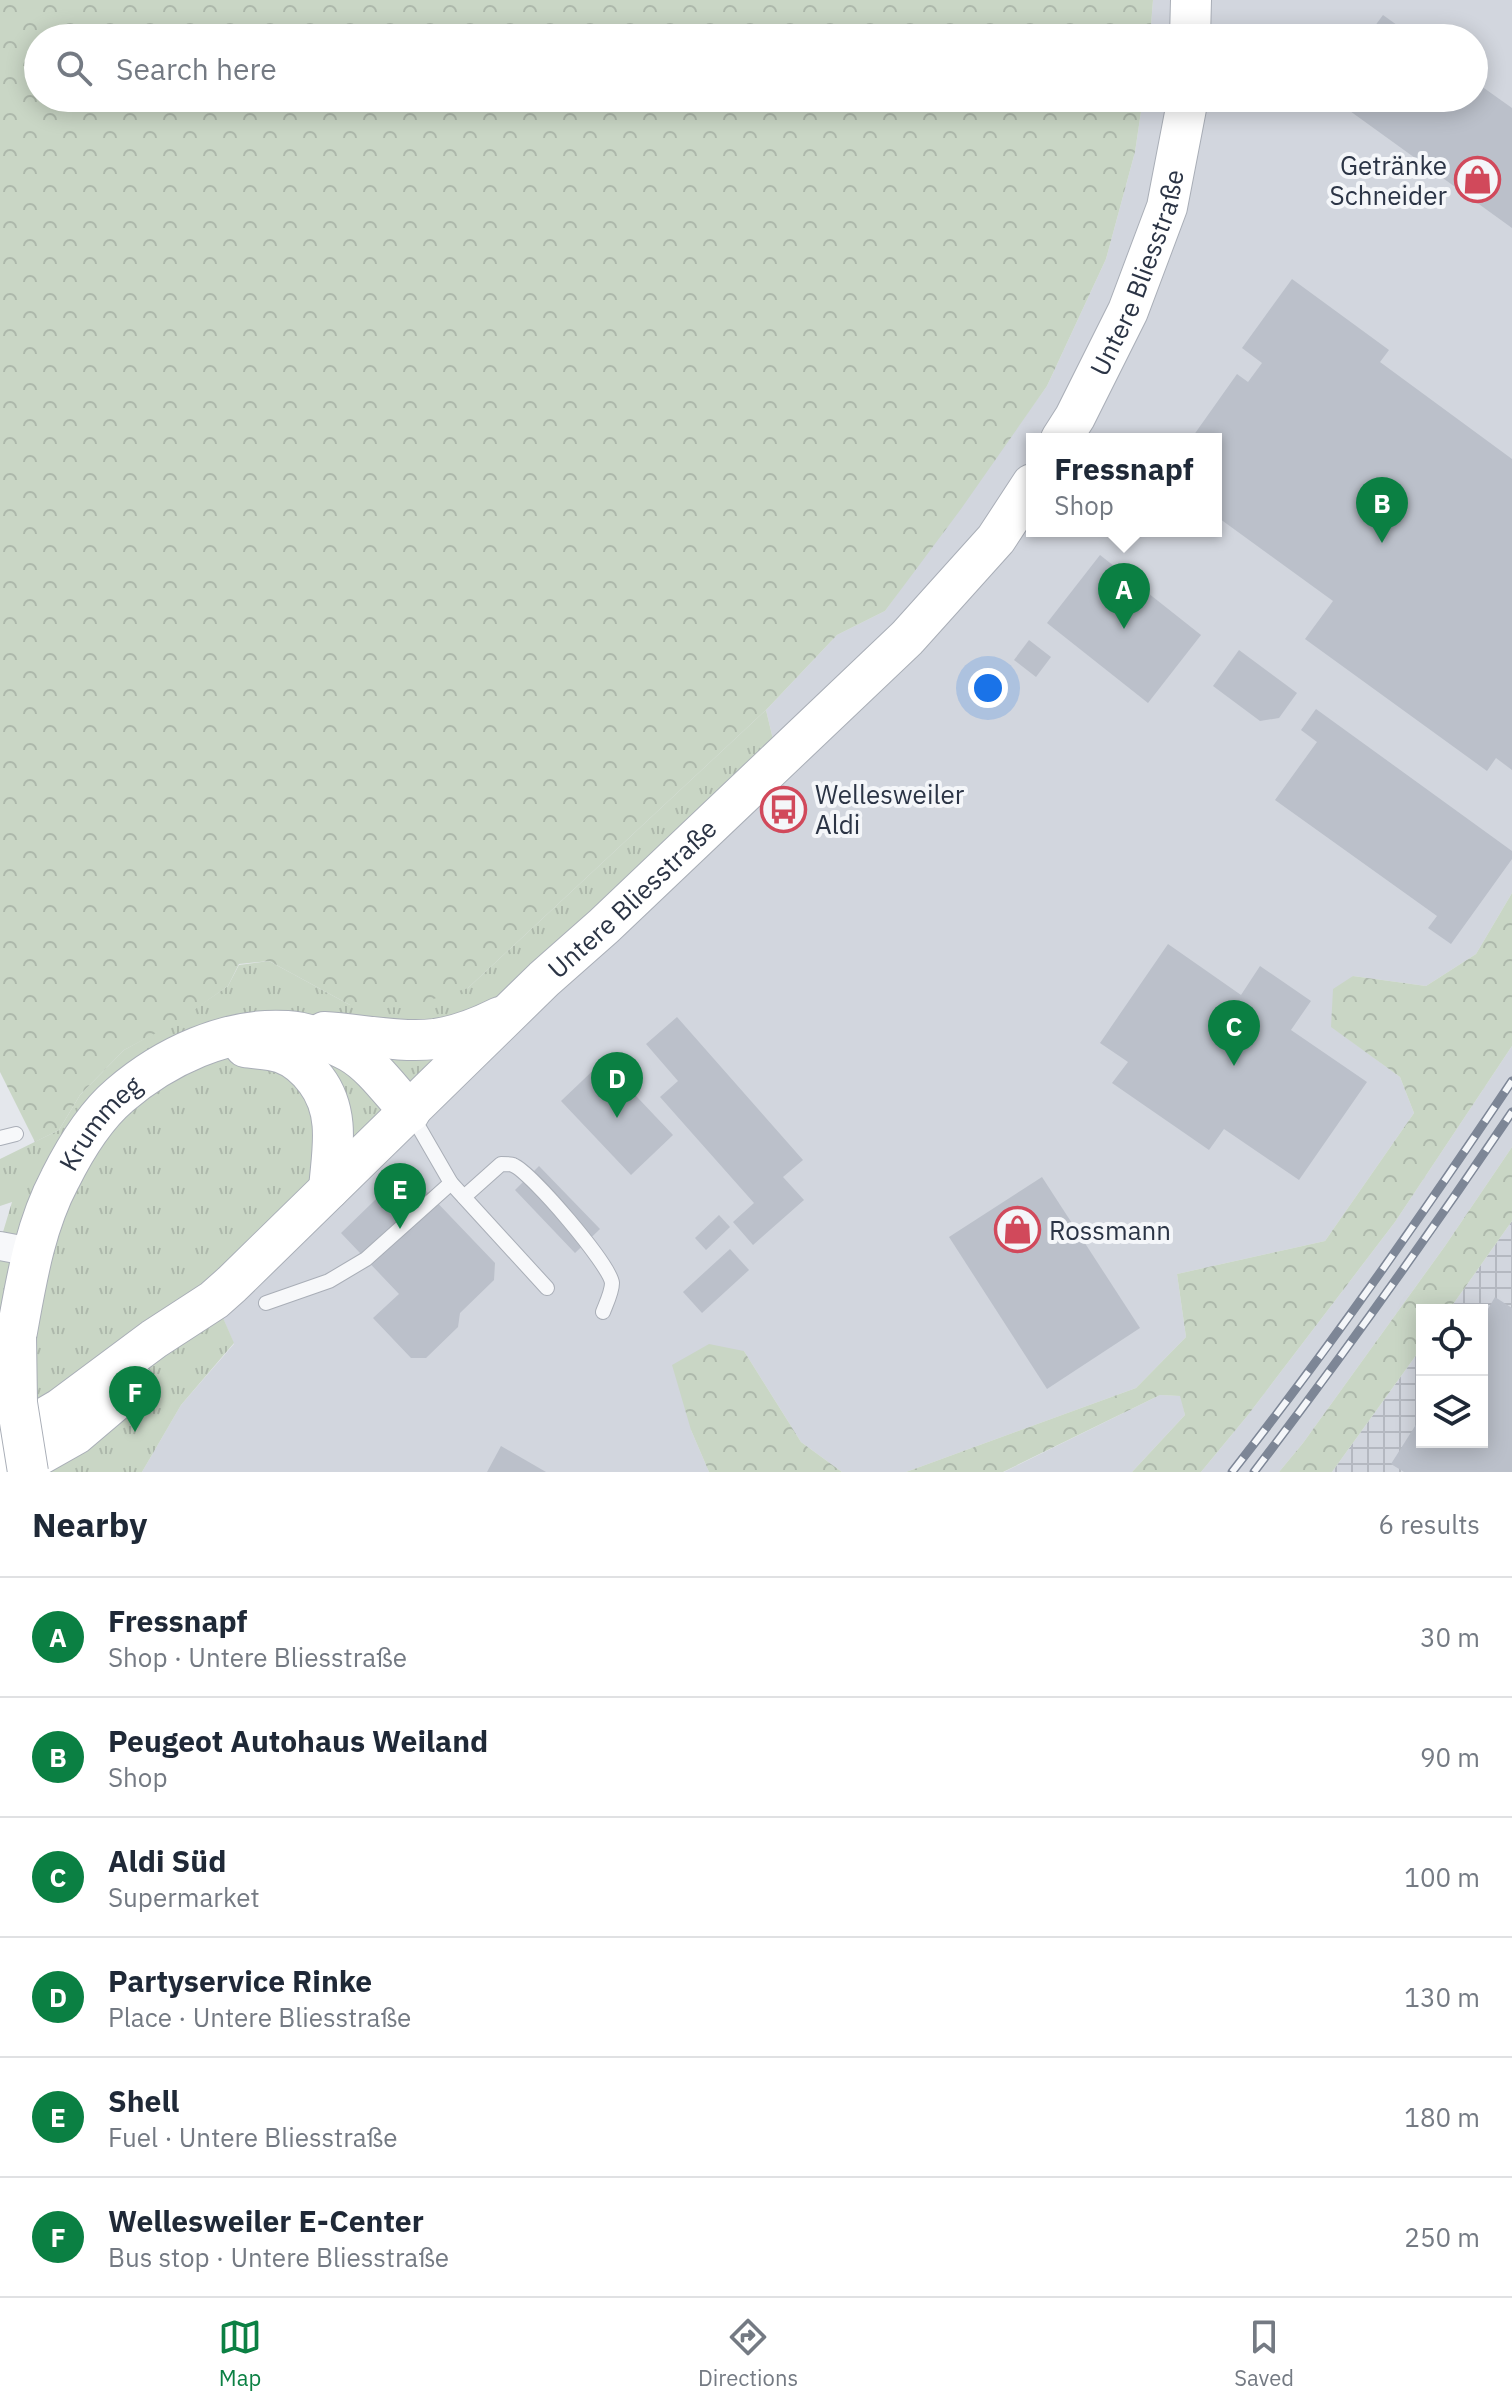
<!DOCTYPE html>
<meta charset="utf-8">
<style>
:root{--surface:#fff;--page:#f6f6f7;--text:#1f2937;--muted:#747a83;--line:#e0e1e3;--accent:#0b8043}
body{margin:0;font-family:"IBM Plex Sans",sans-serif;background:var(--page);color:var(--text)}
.controls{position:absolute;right:24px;bottom:24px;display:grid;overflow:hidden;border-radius:0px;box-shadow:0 4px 20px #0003}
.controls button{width:72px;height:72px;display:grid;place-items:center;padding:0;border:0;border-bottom:2px solid var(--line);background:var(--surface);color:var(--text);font:40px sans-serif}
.you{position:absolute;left:988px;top:688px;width:28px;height:28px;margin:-20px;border:6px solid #fff;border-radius:50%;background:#1a73e8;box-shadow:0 0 0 12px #1a73e833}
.badge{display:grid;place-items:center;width:52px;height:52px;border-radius:50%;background:var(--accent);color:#fff;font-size:26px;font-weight:700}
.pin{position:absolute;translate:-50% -66px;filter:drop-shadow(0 2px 4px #0008)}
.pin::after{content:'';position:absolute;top:42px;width:28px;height:24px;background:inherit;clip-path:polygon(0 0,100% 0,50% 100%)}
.popup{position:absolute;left:1026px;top:433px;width:196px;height:104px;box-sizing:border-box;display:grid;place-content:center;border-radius:0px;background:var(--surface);filter:drop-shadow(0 2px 6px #0005);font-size:26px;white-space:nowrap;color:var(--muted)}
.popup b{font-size:30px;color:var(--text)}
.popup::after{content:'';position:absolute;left:50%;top:100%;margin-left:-16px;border:16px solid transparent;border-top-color:var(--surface)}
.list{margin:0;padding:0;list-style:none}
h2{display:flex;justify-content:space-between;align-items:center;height:104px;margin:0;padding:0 32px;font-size:34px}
h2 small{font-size:26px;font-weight:400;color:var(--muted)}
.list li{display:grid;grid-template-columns:52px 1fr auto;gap:24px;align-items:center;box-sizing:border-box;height:120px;padding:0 32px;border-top:2px solid var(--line)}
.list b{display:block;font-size:30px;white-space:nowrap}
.list p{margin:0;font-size:26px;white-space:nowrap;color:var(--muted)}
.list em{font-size:26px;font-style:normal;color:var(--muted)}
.icon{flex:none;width:44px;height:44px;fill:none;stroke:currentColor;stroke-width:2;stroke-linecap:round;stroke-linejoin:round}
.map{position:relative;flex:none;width:1512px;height:1472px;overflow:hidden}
.search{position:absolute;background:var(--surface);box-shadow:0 4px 20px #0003;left:24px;right:24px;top:24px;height:88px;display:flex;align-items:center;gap:20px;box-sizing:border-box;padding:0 28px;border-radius:44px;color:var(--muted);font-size:30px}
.sheet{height:824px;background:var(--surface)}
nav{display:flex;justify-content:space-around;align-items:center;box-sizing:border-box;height:112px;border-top:2px solid var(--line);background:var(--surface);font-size:22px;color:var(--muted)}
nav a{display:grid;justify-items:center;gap:4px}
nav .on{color:var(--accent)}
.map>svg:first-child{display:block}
</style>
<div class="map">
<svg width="1512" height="1472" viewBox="0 0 1512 1472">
<defs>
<pattern id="industrial-grid" width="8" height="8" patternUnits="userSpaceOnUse" patternTransform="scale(2)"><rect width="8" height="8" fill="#d2d6de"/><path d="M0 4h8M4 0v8" fill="none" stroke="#b4b8c0"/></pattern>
<pattern id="grass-tufts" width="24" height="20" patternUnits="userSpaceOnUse" patternTransform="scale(2)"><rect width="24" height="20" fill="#c9d6c5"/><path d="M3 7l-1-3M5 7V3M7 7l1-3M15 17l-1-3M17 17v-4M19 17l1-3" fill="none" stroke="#adb8ab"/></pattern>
<pattern id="forest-crowns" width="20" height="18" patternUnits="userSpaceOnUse" patternTransform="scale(2)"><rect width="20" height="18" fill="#c9d6c5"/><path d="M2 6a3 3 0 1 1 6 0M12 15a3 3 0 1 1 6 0" fill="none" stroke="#adb8ab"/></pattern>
</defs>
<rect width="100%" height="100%" fill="#e4e7ec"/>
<!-- built -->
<g fill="#d2d6de" fill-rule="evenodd">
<path d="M1153,0H1512V893L1476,954L1426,986L1353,976L1332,1027L1400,1077L1414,1113L1325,1241L1177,1274L1186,1337L1136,1388L906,1472H842L801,1442L744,1351L691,1430L709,1472H142L181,1405L234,1344L214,1297L776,752L766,710L837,635L885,611L1047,386L1106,259L1135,152L1143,98H1474V38H1150ZM1032,439H1216V531H1032Z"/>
<path d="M1512,1046V1147L1445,1246L1303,1443L1279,1472H1201L1248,1415L1395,1222Z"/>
<path d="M1160,1395L1181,1396L1185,1415L1132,1472H1004Z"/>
</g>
<!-- industrial -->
<path fill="url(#industrial-grid)" d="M1512,1221V1472H1332L1422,1347V1442H1482V1310H1449Z"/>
<!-- grass -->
<path fill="url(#grass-tufts)" d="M766,710L776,752L214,1297L234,1343L181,1405L142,1472H0V1242L12,1202L0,1206V1159L59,1130L80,1095L124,1050L177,1021L228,986L239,965L269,961L350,1005L468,988Z"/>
<!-- forest -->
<g fill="url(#forest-crowns)">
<path d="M0,0H1153L1150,38H38V98H1143L1135,152L1106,259L1047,386L961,509L885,611L837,635L766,710L468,988L405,1008L350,1005L269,961L239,964L228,986L177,1022L124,1050L80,1095L59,1130L35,1142L0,1072Z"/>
<path d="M1512,893V1046L1395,1222L1248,1415L1201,1472H1132L1185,1415L1180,1396L1160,1395L1003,1472H906L1136,1388L1186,1337L1177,1274L1325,1241L1414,1113L1400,1077L1331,1027L1333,989L1353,976L1426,986L1476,954Z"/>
<path d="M1512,1147V1221L1449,1310H1422V1347L1332,1472H1279L1303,1443L1445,1246Z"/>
<path d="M709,1344L744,1351L801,1442L842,1472H709L691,1430L672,1365Z"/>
</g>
<!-- building -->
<g fill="#bbc0ca">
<path d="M1383,15L1415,38H1366Z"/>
<path d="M1474,81L1512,108V228L1332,98H1474Z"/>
<path d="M1292,279L1389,350L1380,362L1512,459V770L1496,758L1487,771L1305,639L1333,601L1216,516V439H1191L1237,374L1248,382L1262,363L1242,348Z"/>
<path d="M1100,555L1201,635L1148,703L1047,623Z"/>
<path d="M1029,640L1051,657L1036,677L1014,660Z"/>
<path d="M1239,650L1297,693L1279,718L1260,721L1213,686Z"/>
<path d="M1316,709L1512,851V859L1451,944L1428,928L1437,916L1275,800L1317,742L1301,730Z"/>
<path d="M1168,944L1241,995L1260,966L1311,1001L1291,1030L1367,1082L1299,1180L1224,1129L1209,1150L1112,1083L1128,1062L1100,1043Z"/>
<path d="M677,1017L803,1160L783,1177L804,1200L753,1245L733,1222L754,1203L660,1097L678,1081L646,1044Z"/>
<path d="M603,1061L673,1135L631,1175L561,1101Z"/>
<path d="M539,1166L600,1229L575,1253L515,1190Z"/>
<path d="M406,1170L495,1263L494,1280L460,1313L458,1327L426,1358H411L373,1318L399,1294L341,1233Z"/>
<path d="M1042,1177L1140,1328L1047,1389L949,1237Z"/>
<path d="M719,1215L730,1227L706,1250L695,1238Z"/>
<path d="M730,1249L749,1270L702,1313L683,1292Z"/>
<path d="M1495,1297L1512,1308V1472H1404L1391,1464L1422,1415V1442H1482V1319Z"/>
<path d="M501,1446L546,1472H487Z"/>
</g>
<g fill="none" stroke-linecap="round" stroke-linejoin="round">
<defs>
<g id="lane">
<path d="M410,1112L451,1183L547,1288"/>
<path d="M0,1138L16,1134"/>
<path d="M464,1197L501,1164C504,1164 511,1164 513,1165C531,1172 610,1265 612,1283C612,1292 606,1304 603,1312"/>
<path d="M266,1303L329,1281L366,1259L451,1183"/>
</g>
<path id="street" d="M0,1246L32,1252"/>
<g id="secondary">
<path d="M1190,38L1191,0"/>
<path id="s1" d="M1061,439L1075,417L1128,311L1167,207L1188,98"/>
<path d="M324,1032C360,1034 399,1043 435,1039C457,1036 480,1027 500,1017"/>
<path d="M245,1047C257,1049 271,1049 282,1053C296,1058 307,1068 316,1080C341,1113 332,1151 329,1189"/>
<path id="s2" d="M16,1337C26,1283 34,1228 60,1179C75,1149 94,1117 120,1095C164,1057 227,1027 287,1031C308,1032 331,1042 350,1052C373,1065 392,1093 410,1112"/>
<path id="s3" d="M0,1444L60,1409L154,1339L214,1300L232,1284L544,979L604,926L907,638L996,539L1032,484"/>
<path d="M9,1472L76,1434L135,1384"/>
</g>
</defs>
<!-- lane casing -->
<use href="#lane" stroke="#a9aeb7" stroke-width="16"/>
<!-- street casing -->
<use href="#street" stroke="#a9aeb7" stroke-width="30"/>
<!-- secondary casing -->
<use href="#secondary" stroke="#a9aeb7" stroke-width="42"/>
<!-- lane -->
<use href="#lane" stroke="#f7f8fa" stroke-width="14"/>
<!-- street -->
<use href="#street" stroke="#f7f8fa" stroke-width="28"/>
<!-- secondary -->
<use href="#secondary" stroke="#fff" stroke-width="40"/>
<defs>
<g id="rail">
<path d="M1232,1472C1331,1346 1423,1214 1512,1081"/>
<path d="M1254,1472C1344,1354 1429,1235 1512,1112"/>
</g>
</defs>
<!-- rail casing -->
<use href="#rail" stroke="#7d8696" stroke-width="9"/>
<!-- rail -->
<use href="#rail" stroke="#f4f6f9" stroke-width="6" stroke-dasharray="18" stroke-linecap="butt"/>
<defs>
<path id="secondary-bridge" d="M16,1337L17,1403L28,1472"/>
</defs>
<!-- secondary-bridge casing -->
<use href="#secondary-bridge" stroke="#a9aeb7" stroke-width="42" stroke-linecap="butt"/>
<!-- secondary-bridge -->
<use href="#secondary-bridge" stroke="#fff" stroke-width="40"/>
</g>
<!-- icons -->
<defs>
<symbol id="shop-ring" viewBox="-11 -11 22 22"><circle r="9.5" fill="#f4f6f9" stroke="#d1495b" stroke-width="1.5"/><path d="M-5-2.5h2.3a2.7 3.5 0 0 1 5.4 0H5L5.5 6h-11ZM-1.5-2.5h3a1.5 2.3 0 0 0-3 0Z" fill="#d1495b"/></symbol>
<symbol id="bus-ring" viewBox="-11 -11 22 22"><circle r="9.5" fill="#f4f6f9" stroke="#d1495b" stroke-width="1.5"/><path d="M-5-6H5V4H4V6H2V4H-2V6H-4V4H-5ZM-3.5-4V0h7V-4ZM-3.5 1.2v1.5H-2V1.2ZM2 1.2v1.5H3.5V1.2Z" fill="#d1495b"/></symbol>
</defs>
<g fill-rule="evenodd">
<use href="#shop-ring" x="1452" y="154" width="51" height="51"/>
<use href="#bus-ring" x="758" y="784" width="51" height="51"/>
<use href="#shop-ring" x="992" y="1204" width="51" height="51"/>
</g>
<g text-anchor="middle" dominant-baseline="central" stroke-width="8" stroke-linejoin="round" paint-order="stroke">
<!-- poi labels -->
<g font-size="26" fill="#2b3445" stroke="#f4f6f9" text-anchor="start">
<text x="1447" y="165" text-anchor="end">Getränke<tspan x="1447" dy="30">Schneider</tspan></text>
<text x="815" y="794">Wellesweiler<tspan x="815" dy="30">Aldi</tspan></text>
<text x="1049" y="1230">Rossmann</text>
</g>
<!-- street labels -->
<g font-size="26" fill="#2b3445" stroke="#f4f6f9">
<text stroke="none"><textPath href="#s1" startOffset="184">Untere Bliesstraße</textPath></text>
<text stroke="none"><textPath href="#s3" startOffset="838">Untere Bliesstraße</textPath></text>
<text stroke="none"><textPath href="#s2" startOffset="234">Krummeg</textPath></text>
</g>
</g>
</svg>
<div class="controls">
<button><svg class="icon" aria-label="locate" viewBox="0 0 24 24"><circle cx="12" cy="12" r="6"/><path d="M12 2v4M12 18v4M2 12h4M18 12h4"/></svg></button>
<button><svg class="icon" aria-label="layers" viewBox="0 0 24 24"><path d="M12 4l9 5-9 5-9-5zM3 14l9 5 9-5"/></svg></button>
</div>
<div class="you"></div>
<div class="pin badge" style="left:1124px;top:629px">A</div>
<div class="popup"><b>Fressnapf</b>Shop</div>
<div class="pin badge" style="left:1382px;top:543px">B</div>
<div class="pin badge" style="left:1234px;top:1066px">C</div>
<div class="pin badge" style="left:617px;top:1118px">D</div>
<div class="pin badge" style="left:400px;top:1229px">E</div>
<div class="pin badge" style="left:135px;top:1432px">F</div>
<div class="search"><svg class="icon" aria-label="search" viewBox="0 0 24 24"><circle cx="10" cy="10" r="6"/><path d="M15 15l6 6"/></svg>Search here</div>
</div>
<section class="sheet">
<h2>Nearby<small>6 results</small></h2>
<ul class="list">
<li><span class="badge">A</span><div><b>Fressnapf</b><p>Shop · Untere Bliesstraße</p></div><em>30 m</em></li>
<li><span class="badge">B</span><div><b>Peugeot Autohaus Weiland</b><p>Shop</p></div><em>90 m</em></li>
<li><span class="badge">C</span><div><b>Aldi Süd</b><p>Supermarket</p></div><em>100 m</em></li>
<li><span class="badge">D</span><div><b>Partyservice Rinke</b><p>Place · Untere Bliesstraße</p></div><em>130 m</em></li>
<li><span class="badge">E</span><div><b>Shell</b><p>Fuel · Untere Bliesstraße</p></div><em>180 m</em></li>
<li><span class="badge">F</span><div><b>Wellesweiler E-Center</b><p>Bus stop · Untere Bliesstraße</p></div><em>250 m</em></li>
</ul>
</section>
<nav>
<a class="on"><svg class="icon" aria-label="map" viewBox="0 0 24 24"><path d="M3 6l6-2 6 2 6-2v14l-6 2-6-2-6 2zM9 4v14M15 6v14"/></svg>Map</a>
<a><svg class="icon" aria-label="directions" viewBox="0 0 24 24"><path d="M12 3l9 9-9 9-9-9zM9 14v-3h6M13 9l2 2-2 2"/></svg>Directions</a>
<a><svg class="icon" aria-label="saved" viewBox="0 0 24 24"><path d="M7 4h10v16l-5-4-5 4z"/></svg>Saved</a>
</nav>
